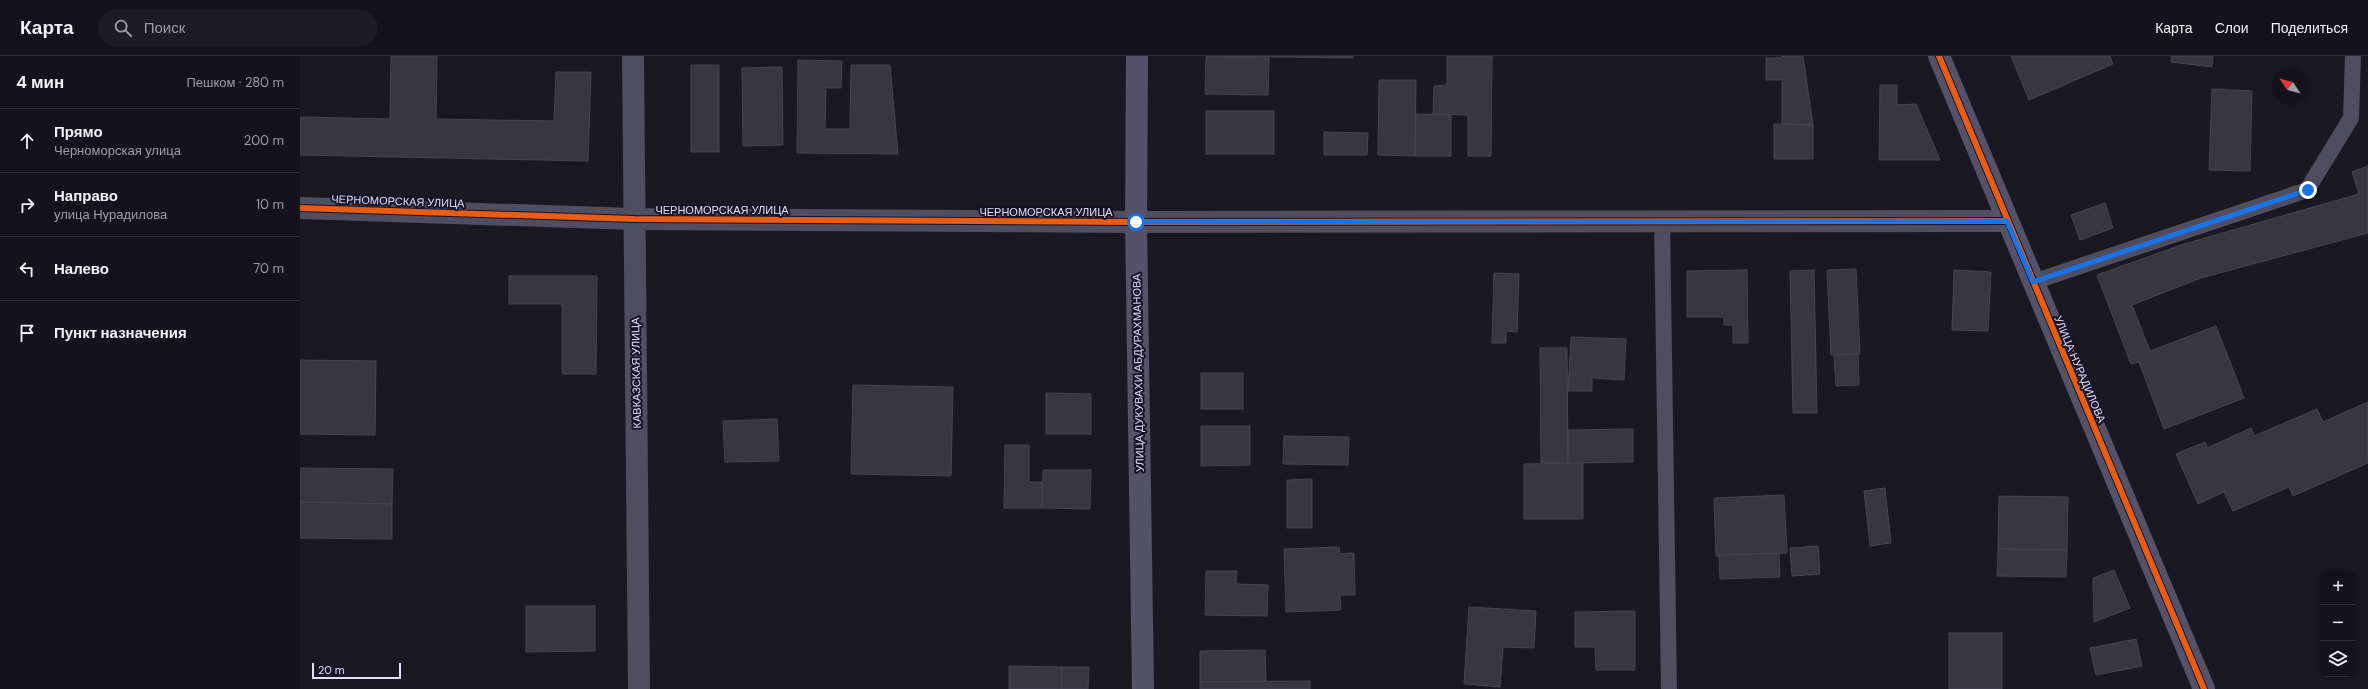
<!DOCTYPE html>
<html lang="ru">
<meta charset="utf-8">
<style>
:root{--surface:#14121a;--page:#1d1b23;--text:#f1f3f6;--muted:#9d9ea2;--line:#333239}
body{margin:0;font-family:"DM Sans",sans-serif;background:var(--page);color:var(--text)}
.controls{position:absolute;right:12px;bottom:12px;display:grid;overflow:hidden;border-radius:8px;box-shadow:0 2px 10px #0003}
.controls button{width:36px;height:36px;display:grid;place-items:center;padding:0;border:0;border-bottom:1px solid var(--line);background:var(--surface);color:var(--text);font:20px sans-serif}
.compass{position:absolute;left:1972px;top:12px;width:36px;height:36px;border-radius:50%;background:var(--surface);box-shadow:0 2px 10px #0003;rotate:305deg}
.scale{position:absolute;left:12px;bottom:10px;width:89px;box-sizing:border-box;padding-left:4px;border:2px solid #e0ddfb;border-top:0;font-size:11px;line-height:14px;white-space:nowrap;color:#e0ddfb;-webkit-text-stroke:3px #161327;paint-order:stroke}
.stop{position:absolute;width:12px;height:12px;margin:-9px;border:3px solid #1a73e8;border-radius:50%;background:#fff}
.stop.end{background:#1a73e8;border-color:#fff;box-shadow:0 1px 4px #0008}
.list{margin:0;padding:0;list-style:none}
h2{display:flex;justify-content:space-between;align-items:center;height:52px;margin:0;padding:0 16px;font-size:17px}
h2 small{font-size:13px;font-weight:400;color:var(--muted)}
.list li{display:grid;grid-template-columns:26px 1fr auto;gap:12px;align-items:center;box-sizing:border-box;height:64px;padding:0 16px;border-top:1px solid var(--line)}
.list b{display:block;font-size:15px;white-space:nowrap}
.list p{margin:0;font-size:13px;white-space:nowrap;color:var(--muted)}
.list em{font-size:13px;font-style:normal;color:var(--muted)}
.icon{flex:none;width:22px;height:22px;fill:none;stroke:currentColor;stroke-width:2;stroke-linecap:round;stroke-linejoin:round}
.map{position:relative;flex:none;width:2068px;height:633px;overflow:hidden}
header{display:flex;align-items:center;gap:24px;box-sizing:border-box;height:56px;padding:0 20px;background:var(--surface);border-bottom:1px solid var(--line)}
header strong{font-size:19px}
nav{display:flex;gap:22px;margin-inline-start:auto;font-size:14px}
.search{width:280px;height:36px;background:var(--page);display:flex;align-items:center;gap:10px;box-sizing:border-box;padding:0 14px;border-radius:22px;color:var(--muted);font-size:15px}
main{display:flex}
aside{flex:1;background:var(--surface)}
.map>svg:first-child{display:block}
</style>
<header>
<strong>Карта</strong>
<div class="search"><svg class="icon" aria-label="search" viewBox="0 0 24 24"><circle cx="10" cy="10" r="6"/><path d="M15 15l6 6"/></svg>Поиск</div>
<nav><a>Карта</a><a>Слои</a><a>Поделиться</a></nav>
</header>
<main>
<aside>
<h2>4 мин<small>Пешком · 280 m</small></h2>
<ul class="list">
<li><svg class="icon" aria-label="ahead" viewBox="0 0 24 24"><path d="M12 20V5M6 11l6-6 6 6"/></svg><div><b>Прямо</b><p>Черноморская улица</p></div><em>200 m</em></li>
<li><svg class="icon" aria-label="right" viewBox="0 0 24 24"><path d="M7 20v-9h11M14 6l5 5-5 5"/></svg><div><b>Направо</b><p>улица Нурадилова</p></div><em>10 m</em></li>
<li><svg class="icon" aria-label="left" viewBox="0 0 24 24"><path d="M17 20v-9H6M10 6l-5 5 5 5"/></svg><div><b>Налево</b></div><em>70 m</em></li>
<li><svg class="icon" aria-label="arrive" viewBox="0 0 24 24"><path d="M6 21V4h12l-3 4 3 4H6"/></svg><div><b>Пункт назначения</b></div></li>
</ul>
</aside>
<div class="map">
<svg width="2068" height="633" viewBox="0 0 2068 633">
<rect width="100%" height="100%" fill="#1a1822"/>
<!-- building -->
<g fill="#393643" stroke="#474454">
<path d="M91,0H137L136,63L254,65L256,16H291L288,105L0,99V61L90,63Z"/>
<path d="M906,0H1053V2Z"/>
<path d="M1147,0H1192L1191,100H1168V59L1133,58L1134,30L1147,29Z"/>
<path d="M1482,0H1503L1513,69L1482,68V24H1466V2H1482Z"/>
<path d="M1711,0H1810L1813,8L1729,44Z"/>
<path d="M1872,0H1913L1912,11L1871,6Z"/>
<path d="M906,1L969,2L968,39L905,38Z"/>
<path d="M498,4L542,5L541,32H526L525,73H550L551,9H590L598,98L497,97Z"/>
<rect x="391" y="9" width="28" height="87"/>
<path d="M482,11L483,89L443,90L442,12Z"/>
<path d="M1079,24H1116L1115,100L1078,99Z"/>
<path d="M1580,29H1597V49L1616,48L1640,104H1579Z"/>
<path d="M1912,33L1952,35L1950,115L1909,114Z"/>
<rect x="906" y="55" width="68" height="43"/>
<path d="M1116,58L1151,59V100H1115Z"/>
<path d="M1474,68L1513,69V103H1474Z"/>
<path d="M1024,76L1068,77L1067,99H1024Z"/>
<path d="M2068,110V177L1901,222L1832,249L1850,295L1916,270L1944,342L1864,373L1839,306L1831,308L1797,219L1884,188L2059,138L2052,116Z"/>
<path d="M1805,147L1813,172L1780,184L1771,159Z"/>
<path d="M1556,213L1560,298L1531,299L1527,214Z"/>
<path d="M1447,214L1448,287H1433V269H1424V261H1387V215Z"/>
<path d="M1514,214L1517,357H1493L1490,215Z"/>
<path d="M1654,214L1691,216L1688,275L1652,274Z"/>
<path d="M1194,217L1219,218L1217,276L1206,275V287H1192Z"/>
<path d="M209,220H297L296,318H262V248H209Z"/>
<path d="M1271,281L1326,283L1324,324L1292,322V335H1268Z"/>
<path d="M1240,292H1267L1268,407H1241Z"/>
<path d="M1558,298L1559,329L1536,330L1534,299Z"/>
<path d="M0,304L76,305L75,379L0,378Z"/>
<rect x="901" y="317" width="42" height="36"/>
<path d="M553,329L653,331L651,420L551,418Z"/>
<path d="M746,337L791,338V378H746Z"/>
<path d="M2068,346V407L1993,440L1989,431L1933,455L1924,436L1898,448L1876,398L1905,386L1907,392L1951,372L1954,380L2017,353L2023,366Z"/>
<path d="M477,363L479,405L425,406L423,365Z"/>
<path d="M901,370H950V409L901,410Z"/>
<path d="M1333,373V406L1268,407V374Z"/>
<path d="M984,380L1049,381L1048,409L983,408Z"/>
<path d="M705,389H729V426H742V452H704Z"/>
<path d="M1283,407V463H1224V408Z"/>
<path d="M0,412L93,413L92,448L0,446Z"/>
<path d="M743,414H791L790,453L742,452Z"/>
<path d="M1012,423V472H987V424Z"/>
<path d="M1585,432L1591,487L1570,490L1564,435Z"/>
<path d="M1484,439L1487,497L1416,500L1414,442Z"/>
<path d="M1699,440L1768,441L1767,494L1698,493Z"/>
<path d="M0,446L92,448V483L0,482Z"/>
<path d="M1518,490L1520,518L1492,520L1490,492Z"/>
<path d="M1039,491L1040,498L1054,497L1055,539H1040L1041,554L986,556L984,493Z"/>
<path d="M1698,493L1767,494L1766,521L1697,520Z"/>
<path d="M1479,497L1480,521L1420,523L1419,499Z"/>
<path d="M1814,514L1830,552L1794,566L1793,522Z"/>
<path d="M906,515H937L936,528L968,529L967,560L905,559Z"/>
<path d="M226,550H295V595L226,596Z"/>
<path d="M1169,551L1236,555L1234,592L1203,591L1200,631L1164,628Z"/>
<path d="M1335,555V614H1296L1295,591H1275V556Z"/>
<rect x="1649" y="577" width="53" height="56"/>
<path d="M1836,583L1842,610L1796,619L1790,592Z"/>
<path d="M965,594L966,626H900V595Z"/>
<path d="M709,610L762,611V633H709Z"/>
<path d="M762,611H789L788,633H762Z"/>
<path d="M1010,625V633H900V626Z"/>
</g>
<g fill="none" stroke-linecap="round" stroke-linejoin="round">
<!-- lane -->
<g stroke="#4f4e61" stroke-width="16">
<path d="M1362,164L1369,633"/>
<path d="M1733,226L2007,134L2051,62L2053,0"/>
</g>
<!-- street -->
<g stroke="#4f4e61" stroke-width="22">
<path d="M333,0L339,633"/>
<path d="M0,152L334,163L836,166L1707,165"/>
</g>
<!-- secondary -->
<g stroke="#535268" stroke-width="22">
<path d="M837,0L836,166L843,633"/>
<path d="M1639,0L1904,633"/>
</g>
<defs>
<g id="cycleway">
<path d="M1639,0L1904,633"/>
<path d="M0,152L334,163L836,166L1707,165"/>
</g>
</defs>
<!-- cycleway casing -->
<use href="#cycleway" stroke="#161327" stroke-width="8"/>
<!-- cycleway -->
<use href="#cycleway" stroke="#e95d12" stroke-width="6"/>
</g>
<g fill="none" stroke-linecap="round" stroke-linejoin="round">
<!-- route -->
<path stroke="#1a73e8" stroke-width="5" d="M836,166L1707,165L1733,226L2008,134"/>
</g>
<g text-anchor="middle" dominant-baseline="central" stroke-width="4" stroke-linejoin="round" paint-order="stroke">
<!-- street labels -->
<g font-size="11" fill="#e0ddfb" stroke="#161327">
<text transform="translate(98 145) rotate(2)">ЧЕРНОМОРСКАЯ УЛИЦА</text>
<text x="422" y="154">ЧЕРНОМОРСКАЯ УЛИЦА</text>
<text x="746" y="156">ЧЕРНОМОРСКАЯ УЛИЦА</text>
<text transform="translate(1780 313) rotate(67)">УЛИЦА НУРАДИЛОВА</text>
<text transform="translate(336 317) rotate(-91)">КАВКАЗСКАЯ УЛИЦА</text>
<text transform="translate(838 317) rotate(-91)">УЛИЦА ДУКУВАХИ АБДУРАХМАНОВА</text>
</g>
</g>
</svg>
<div class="controls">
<button>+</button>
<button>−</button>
<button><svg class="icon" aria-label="layers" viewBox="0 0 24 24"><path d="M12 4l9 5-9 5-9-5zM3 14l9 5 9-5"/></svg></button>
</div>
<svg class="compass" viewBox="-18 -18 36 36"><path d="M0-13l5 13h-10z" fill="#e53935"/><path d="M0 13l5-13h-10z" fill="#9d9ea2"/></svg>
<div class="scale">20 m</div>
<div class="stop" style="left:836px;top:166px"></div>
<div class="stop end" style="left:2008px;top:134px"></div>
</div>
</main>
